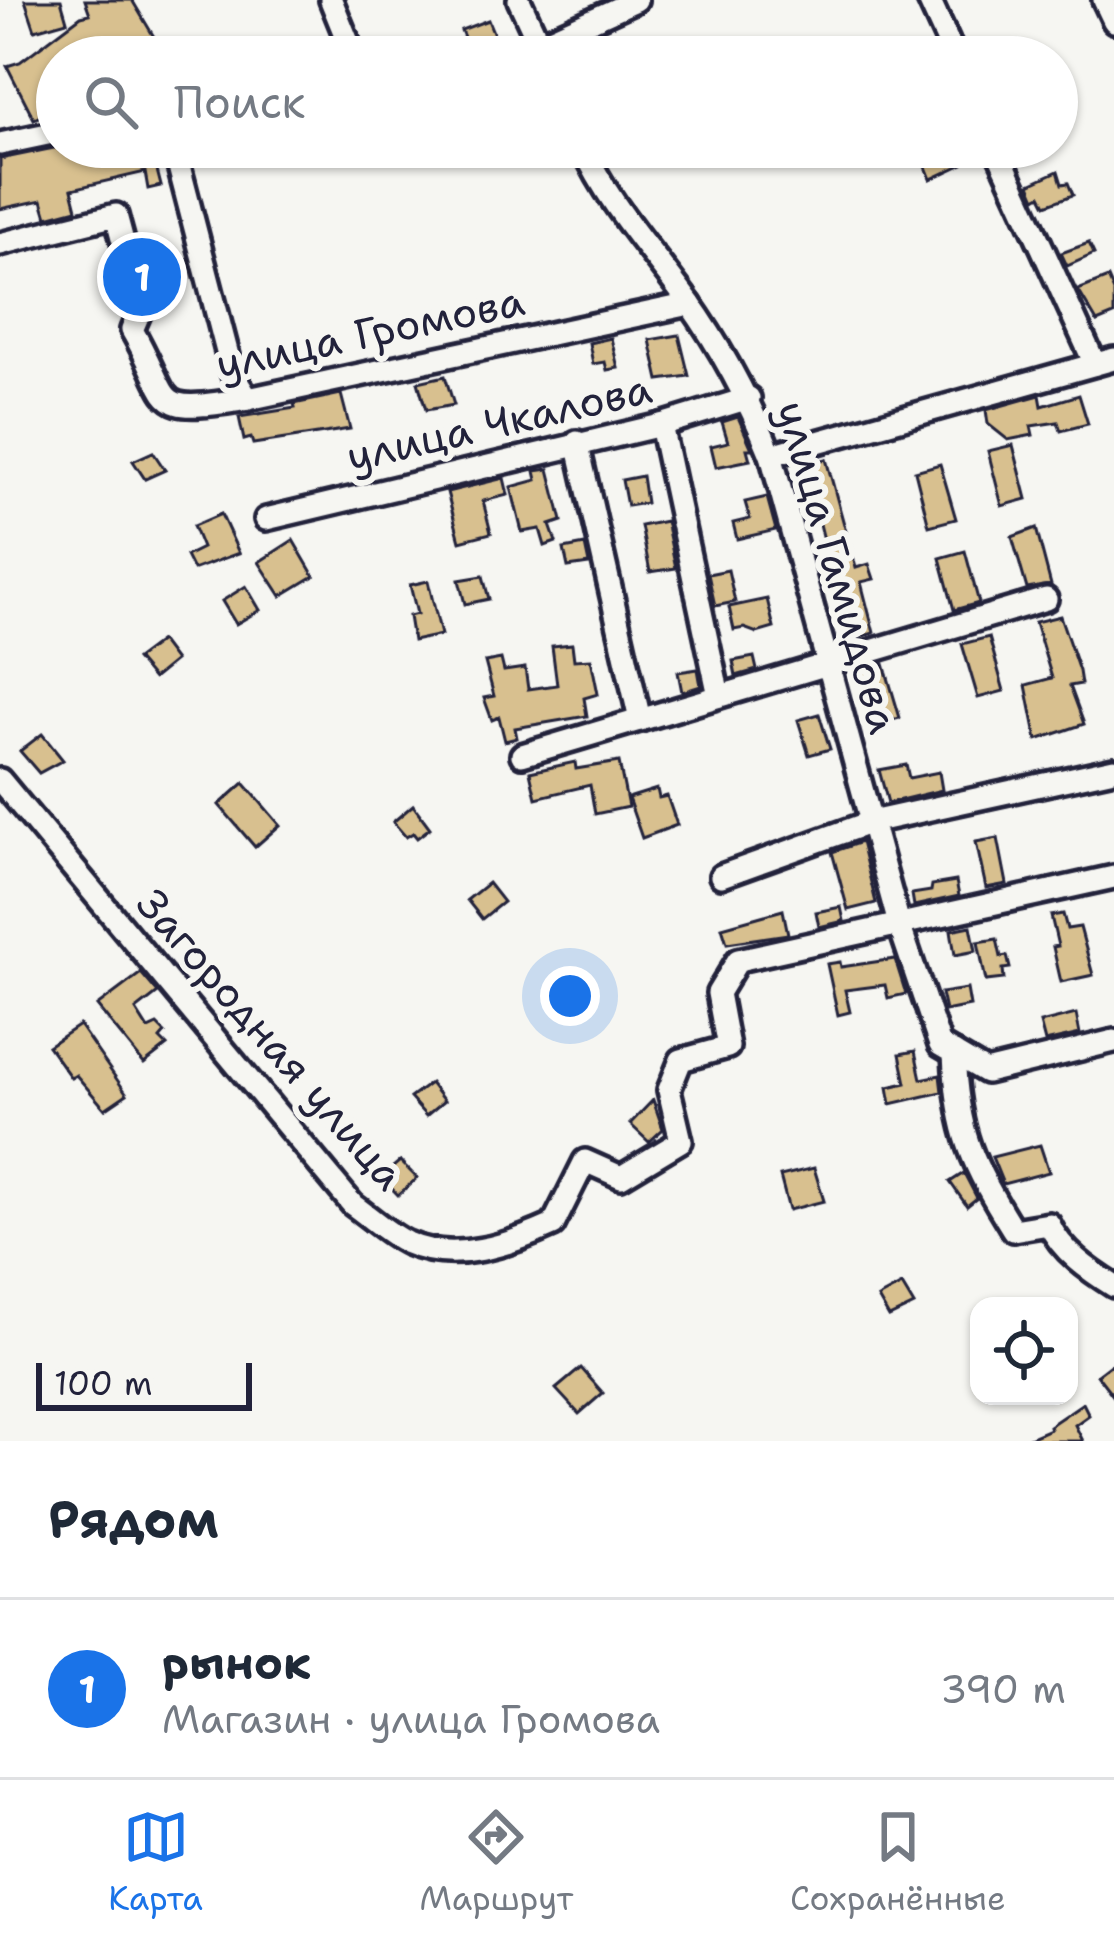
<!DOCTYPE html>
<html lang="ru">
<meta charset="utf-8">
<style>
:root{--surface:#fff;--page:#f6f6f7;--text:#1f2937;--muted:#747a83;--line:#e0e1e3;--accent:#1a73e8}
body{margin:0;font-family:"Shantell Sans",sans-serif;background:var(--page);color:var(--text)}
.controls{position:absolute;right:36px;bottom:36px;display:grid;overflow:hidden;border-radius:24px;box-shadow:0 3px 9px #0004}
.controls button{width:108px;height:108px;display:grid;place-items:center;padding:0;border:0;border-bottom:3px solid var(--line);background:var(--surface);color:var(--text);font:60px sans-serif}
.scale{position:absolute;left:36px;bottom:30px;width:216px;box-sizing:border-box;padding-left:12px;border:6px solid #22223b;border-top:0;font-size:33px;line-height:42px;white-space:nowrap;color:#22223b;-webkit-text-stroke:9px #f6f6f2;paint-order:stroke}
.you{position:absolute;left:570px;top:996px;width:42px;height:42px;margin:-30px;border:9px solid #fff;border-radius:50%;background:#1a73e8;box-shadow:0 0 0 18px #1a73e833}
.badge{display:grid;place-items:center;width:78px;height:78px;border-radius:50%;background:var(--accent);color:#fff;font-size:39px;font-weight:700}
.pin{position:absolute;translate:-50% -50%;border:6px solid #fff;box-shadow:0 3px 12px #0006}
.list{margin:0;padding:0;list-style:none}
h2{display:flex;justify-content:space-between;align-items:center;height:156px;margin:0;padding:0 48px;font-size:51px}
h2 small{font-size:39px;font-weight:400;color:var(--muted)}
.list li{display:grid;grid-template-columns:78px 1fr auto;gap:36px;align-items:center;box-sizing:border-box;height:180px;padding:0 48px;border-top:3px solid var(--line)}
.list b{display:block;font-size:45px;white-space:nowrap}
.list p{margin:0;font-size:39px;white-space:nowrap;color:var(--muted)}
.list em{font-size:39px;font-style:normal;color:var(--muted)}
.icon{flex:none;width:66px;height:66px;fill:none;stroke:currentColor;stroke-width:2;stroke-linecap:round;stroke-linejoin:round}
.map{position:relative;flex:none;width:1114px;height:1441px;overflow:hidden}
.search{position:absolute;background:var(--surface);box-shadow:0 3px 9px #0004;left:36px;right:36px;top:36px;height:132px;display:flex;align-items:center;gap:30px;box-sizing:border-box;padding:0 42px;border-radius:66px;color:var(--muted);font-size:45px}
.sheet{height:336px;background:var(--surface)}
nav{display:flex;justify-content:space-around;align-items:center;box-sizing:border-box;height:168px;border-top:3px solid var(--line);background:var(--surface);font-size:33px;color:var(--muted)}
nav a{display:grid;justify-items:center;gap:6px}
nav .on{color:var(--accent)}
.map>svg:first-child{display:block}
</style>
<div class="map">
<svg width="1114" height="1441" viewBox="0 0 1114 1441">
<rect width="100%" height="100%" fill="#f6f6f2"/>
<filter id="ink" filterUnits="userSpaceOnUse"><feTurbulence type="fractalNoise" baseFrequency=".00833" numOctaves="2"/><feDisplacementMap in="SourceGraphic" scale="24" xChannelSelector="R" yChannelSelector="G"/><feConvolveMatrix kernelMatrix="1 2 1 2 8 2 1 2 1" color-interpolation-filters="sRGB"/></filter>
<g filter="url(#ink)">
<!-- building -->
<g fill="#d8c08f" stroke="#22223b" stroke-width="3">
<path d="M25,0H61L67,21L35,30Z"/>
<path d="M85,0H132L166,57H57V108L34,119L7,66L20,62L81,16L90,14Z"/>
<path d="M488,20L495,37L466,42L461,30Z"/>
<path d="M59,147H151L161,186L148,189L145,172L72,189L77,209L47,217L42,200L0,209V159Z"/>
<path d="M918,147H956L963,164L931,179Z"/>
<path d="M1058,171L1062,184L1068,183L1073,195L1046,205L1041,195L1036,198L1030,184Z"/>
<path d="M1089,243L1094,254L1067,266L1061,253Z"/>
<path d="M1108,278L1114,292V315L1097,322L1078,290Z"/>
<path d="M679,335L689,376L659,380L650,340Z"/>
<path d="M611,338L618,368L607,370L605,362L593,364L589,343Z"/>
<path d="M445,376L454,405L426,410L418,382Z"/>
<path d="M341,394L350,429L253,444L251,438L244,440L239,417L295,408L294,404Z"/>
<path d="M1040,395L1042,406L1079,395L1088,424L1061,431L1058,422L1031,426L1033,435L1008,440L988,424L986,410Z"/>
<path d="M738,417L752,449H747L750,460L716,467L711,446L728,442L722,422Z"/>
<path d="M1013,445L1027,499L1002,506L988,451Z"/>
<path d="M153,452L165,470L145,479L133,461Z"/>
<path d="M826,459L856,568L869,564L874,579L861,582L874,633L849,640L805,464Z"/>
<path d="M940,464L956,519L929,526L915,471Z"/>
<path d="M549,469L562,521L550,525L556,542L545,546L540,529L522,532L511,487L537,480L535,471Z"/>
<path d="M642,476L646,503L627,506L622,480Z"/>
<path d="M504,478L508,495L483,501L491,533L460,541L447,492Z"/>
<path d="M767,497L776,530L737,539L733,523L750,519L745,502Z"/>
<path d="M221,514L239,553L193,570L186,556L202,548L193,526Z"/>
<path d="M666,521L676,568L650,572L641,526Z"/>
<path d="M1036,528L1051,585L1027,589L1012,537Z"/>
<path d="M293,540L314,576L281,596L259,562Z"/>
<path d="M585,545L589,564L568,567L564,549Z"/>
<path d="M965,551L979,603L954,610L940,558Z"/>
<path d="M728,570L735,602L715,606L708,574Z"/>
<path d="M483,576L489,599L465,604L459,580Z"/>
<path d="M428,581L441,635L413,641L409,616L417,614L410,585Z"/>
<path d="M246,586L260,610L236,624L222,601Z"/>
<path d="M767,599L774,628L757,633L744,628L734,630L729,607Z"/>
<path d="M1060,616L1079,671L1081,684L1070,686L1084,724L1037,740L1026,685L1052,678L1035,622Z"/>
<path d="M989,637L1004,691L978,698L962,644Z"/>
<path d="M160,641L175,661L153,679L136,659Z"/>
<path d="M572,644L574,660L591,659L598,694L584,698L587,716L515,728L517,738L505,741L499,717L492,720L484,698L494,696L485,662L501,659L504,671L525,668L528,689L557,685L552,646Z"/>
<path d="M754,657L757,670L736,676L733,661Z"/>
<path d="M884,664L900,718L873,725L858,672Z"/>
<path d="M698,669L701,686L682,692L678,672Z"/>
<path d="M819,714L830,749L809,755L798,720Z"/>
<path d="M42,734L63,760L39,773L20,751Z"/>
<path d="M575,762L576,769L619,762L628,807L595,814L590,785L536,798L530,772Z"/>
<path d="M906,765L909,778L939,772L942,790L888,803L879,770Z"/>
<path d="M244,783L280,825L255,847L219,805Z"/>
<path d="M657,789L659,798L667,796L677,825L642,838L628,798Z"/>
<path d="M413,805L430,828L417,838L413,833L406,837L393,822Z"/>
<path d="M998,838L1007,884L986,888L976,842Z"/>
<path d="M861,842L876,903L848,910L832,852Z"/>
<path d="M956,881L959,896L914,906L912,894L931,891L932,885Z"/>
<path d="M488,883L503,902L482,919L467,900Z"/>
<path d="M841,907L844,921L819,927L816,912Z"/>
<path d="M783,910L788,934L727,943L722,927Z"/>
<path d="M1063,914L1067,929L1080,927L1093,975L1061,982L1053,947L1058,946L1051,916Z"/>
<path d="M971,926L976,951L955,955L951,930Z"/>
<path d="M997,939L1001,957L1007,956L1010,968L1003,969L1004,979L986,981L978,942Z"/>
<path d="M895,959L906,994L888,998L885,985L845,990L850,1012L838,1015L827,964L840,962L841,967Z"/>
<path d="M141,973L158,993L136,1010L148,1029L157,1025L165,1033L160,1039L167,1046L144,1064L97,1006Z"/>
<path d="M967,989L970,1006L945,1011L941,993Z"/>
<path d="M1076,1014L1080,1034L1045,1042L1040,1023Z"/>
<path d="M79,1025L127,1094L105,1109L76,1075L71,1078L48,1046Z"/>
<path d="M915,1051L921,1079L940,1075L942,1092L891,1104L888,1087L906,1083L900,1054Z"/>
<path d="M430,1083L444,1101L426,1116L410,1098Z"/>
<path d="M653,1100L663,1129L649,1142L630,1124Z"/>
<path d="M1040,1145L1049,1172L1003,1184L992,1157Z"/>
<path d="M400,1161L417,1178L398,1195L381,1177Z"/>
<path d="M814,1168L824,1201L789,1210L780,1176Z"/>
<path d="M964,1173L977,1198L967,1206L950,1182Z"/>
<path d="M902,1285L914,1305L889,1317L878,1298Z"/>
<path d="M1114,1362V1397L1097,1375Z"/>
<path d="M581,1368L603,1393L579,1414L556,1389Z"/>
<path d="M1083,1403L1089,1415L1075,1425L1083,1441H1022L1050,1429L1049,1426Z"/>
</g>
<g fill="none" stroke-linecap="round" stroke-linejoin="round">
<defs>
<g id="minor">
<path d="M331,0L354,57"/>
<path d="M519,0L544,54"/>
<path d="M929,0L955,57"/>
<path d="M1104,0L1114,21"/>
<path d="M469,57L539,44L636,0"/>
<path d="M0,144L57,132"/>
<path d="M174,147L233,375L248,399"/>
<path d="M583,147C608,204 651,250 687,300C722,349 749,400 771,455L899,924L940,1045L986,1072L1114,1041"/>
<path d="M996,147L1095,364"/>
<path d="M0,244L116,215L141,309L132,330C176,407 148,414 248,399L690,304"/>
<path d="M661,425L719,696"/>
<path d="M577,442L640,720"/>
<path d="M771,455L1114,359"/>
<path d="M266,519L661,425L749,398"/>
<path d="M522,755L1046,599"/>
<path d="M0,780L353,1205C370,1217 388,1234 407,1243C454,1264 509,1245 553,1225L585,1161L621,1177L681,1141L669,1090L681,1060L728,1047L718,993L738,960L1114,877"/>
<path d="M721,876L871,822L1114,769"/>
<path d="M954,1053C957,1133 972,1164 1013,1230L1049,1224C1061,1251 1090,1271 1114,1286"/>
</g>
</defs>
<!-- minor casing -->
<use href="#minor" stroke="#22223b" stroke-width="30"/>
<!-- minor -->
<use href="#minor" stroke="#f6f6f2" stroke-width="21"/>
</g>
</g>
<g text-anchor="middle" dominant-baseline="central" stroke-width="12" stroke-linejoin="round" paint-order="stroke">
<!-- street labels -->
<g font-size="42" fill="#22223b" stroke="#f6f6f2">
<text transform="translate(370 332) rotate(-12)">улица Громова</text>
<text transform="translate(499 422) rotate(-13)">улица Чкалова</text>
<text transform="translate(838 567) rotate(74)">улица Гамидова</text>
<text transform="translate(271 1039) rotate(49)">Загородная улица</text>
</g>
</g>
</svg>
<div class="controls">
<button><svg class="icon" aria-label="locate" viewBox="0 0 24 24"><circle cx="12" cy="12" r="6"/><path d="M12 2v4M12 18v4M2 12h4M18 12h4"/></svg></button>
</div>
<div class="scale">100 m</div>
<div class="you"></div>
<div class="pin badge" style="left:142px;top:277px">1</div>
<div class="search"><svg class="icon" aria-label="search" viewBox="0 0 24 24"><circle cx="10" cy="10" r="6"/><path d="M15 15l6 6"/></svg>Поиск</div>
</div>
<section class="sheet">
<h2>Рядом<small></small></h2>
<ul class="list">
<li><span class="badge">1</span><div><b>рынок</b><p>Магазин · улица Громова</p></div><em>390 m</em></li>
</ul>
</section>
<nav>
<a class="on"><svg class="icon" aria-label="map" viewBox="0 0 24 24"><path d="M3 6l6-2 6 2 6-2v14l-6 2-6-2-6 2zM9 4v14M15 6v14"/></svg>Карта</a>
<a><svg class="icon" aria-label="directions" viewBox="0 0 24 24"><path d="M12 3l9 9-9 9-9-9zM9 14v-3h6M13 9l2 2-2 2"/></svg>Маршрут</a>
<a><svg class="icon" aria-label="saved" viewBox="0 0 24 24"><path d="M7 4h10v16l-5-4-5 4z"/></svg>Сохранённые</a>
</nav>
